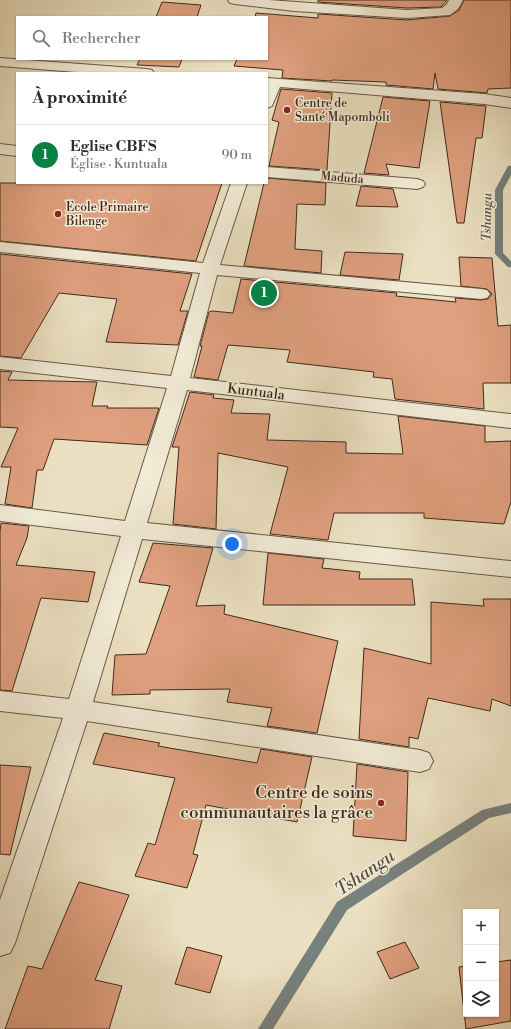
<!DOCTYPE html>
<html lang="fr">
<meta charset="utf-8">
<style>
:root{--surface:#fff;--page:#f7f7f7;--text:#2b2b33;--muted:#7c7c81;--line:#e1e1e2;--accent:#0b8043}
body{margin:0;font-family:"Libre Bodoni",serif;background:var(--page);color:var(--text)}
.controls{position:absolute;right:12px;bottom:12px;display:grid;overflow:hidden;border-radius:0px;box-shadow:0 1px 3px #0004}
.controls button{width:36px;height:36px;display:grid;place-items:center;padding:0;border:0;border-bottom:1px solid var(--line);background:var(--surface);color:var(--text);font:20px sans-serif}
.you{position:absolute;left:232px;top:544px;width:14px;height:14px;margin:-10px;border:3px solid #fff;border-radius:50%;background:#1a73e8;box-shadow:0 0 0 6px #1a73e833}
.badge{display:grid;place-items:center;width:26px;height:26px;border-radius:50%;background:var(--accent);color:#fff;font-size:13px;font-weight:700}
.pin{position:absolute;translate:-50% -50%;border:2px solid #fff;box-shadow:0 1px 4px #0006}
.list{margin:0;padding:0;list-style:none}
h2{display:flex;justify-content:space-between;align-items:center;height:52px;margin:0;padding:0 16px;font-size:17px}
h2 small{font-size:13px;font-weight:400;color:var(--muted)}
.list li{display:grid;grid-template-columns:26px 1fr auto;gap:12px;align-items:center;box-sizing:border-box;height:60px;padding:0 16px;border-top:1px solid var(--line)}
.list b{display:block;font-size:15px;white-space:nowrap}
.list p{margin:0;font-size:13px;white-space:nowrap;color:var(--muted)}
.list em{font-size:13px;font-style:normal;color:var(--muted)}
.icon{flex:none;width:22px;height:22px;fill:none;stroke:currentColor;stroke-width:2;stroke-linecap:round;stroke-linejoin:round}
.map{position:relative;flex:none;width:511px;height:1029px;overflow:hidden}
.search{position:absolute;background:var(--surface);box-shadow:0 1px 3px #0004;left:16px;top:16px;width:252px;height:44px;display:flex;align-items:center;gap:10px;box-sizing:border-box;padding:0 14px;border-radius:0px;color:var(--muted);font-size:15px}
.panel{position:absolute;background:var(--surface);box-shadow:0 1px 3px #0004;left:16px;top:72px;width:252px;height:112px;border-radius:0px}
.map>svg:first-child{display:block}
</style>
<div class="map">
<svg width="511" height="1029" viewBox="0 0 511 1029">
<rect width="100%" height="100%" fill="#ebe1c2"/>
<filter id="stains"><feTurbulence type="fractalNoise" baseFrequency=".005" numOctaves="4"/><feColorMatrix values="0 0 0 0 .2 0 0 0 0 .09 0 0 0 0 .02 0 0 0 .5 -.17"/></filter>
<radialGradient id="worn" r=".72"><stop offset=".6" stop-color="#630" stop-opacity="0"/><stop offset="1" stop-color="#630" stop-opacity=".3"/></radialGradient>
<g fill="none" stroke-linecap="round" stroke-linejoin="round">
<!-- stream -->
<g fill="#77817e" fill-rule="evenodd">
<path d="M508,166H511V175L503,190V253L511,261V267H508L495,254V190Z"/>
<path d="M511,803V813L489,818L347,910L273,1029H258L337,902L482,810Z"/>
</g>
</g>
<!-- building -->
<g fill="#e0a07f" stroke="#3f2a1d">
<path d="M318,0H447L441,7L407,8L318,2Z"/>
<path d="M464,0H511V88L488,89L487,93L438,89L435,73L433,89L386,85V82L332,80V81L282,78L283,70L234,66L237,59H267V17H255L256,13L318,18V14L407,20L450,16L459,10Z"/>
<path d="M162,2L201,5L197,17H156Z"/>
<path d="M140,59H182L179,67L137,65Z"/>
<path d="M281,89L332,93L327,170L269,166L279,122L272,120Z"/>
<path d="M383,97L430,101L419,168L386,164L389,175L364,173Z"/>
<path d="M440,102L486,106L482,138H476L464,223H457Z"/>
<path d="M267,178L326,183L325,205L297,204L295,249L322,251L321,273L244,266L264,183H267Z"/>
<path d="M0,183H222L196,261L0,241Z"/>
<path d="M361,186L393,189L398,207L356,206Z"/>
<path d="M345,252L403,254L399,280L340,275Z"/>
<path d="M0,254L192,274L180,311H188L178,345L106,342L117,299L59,293L21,358L0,356Z"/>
<path d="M459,257L492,258L498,326L511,325V383H483L484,409L395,399L392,379L373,377L374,372L287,362L290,350L228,345L218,380L194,377L202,346H200L209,312L212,311L233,313L241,279L397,293L396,296L456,302L455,298L481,300L488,299L492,294L487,289L461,286Z"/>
<path d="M0,371L12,372L8,380L97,382L92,406H108L107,408H159L147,445L54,439L43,470H37L32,508L5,504L11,467H1L18,428L0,427Z"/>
<path d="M190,392L214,395L213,398L234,400L231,413L270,414L267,440L346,442V453L403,454L398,416L485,426V442L511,441V502L504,524L424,518V513H334L328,540L270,534L288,467L218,453L216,529L173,524L179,447H172Z"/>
<path d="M1,523L29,526L27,538L16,565L95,572L88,602L41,598L12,691L0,690V532Z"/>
<path d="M153,543L213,548L196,606L225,605L224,614L338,641L317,733L267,726L272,708L227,702L230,689L150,690V694L112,695L115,655L146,654L170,586L139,582Z"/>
<path d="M268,553L324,559L322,568L360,572L359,579H412L415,605H263Z"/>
<path d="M483,599H511V706L492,699L490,711L428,698L418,739L409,737V747L359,739L364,648L431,664V602L484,606Z"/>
<path d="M104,733L160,743L158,746L257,763L261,749L312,757L297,822L206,805L193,854L198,855L187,888L135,876L148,843L155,845L175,778L93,764Z"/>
<path d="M357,764L408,772L406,841L353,836Z"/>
<path d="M0,765L31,767L10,855L0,854Z"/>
<path d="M79,882L129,895L95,980L122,986L109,1029H5L28,966L42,969Z"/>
<path d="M405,942L419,968L390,979L377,952Z"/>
<path d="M187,947L222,956L210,993L175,984Z"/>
<path d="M511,960V1021L466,1029L459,967L466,966V1014H496V962Z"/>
</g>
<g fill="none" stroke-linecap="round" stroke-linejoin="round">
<defs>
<g id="street">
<path d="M228,0H269L407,10L442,8L447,4L449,0H463L458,9L450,15L407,18L294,11L235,4L230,3Z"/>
<path d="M0,58L147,69L152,70L154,73H89L0,66Z"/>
<path d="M267,78L484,94L511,98V108L484,104L280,87L272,106L267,108Z"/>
<path d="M0,144L17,146V156L0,154Z"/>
<path d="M267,167L417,179L423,181L425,184L423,187L417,189L267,177Z"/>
<path d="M231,183H247L220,265L481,289L487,290L490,294L487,298L481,299L217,275L190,378L511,414V428L187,390L147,523L511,561V577L142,539L93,702L420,750L429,753L433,761L429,769L420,772L87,721L15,943L10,953L0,956V900L63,718L0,711V691L69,699L121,536L0,521V505L125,521L167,388L0,369V357L171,376L200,273L0,252V242L203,263Z"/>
</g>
</defs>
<!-- street casing -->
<use href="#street" stroke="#6a5846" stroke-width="2"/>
<!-- street -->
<use href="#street" fill="#f2ecd7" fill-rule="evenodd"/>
</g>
<!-- markers -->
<g fill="#8f2418" stroke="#f2ecd7" stroke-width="1.5">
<circle cx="287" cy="110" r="4"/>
<circle cx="58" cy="214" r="4"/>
<circle cx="381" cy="803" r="4"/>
</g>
<g text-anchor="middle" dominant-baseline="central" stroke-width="3" stroke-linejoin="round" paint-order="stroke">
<!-- far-poi labels -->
<g font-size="12" fill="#3f2a1d" stroke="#f2ecd7" text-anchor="start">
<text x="295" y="103">Centre de<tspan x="295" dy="14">Santé Mapomboli</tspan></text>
<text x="66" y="207">Ecole Primaire<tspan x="66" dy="14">Bilenge</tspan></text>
</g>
<!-- far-street labels -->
<g font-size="12" fill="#3f2a1d" stroke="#f2ecd7">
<text transform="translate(342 178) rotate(5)">Maduda</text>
</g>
<!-- far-water labels -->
<g font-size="13" font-style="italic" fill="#564e45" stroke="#f2ecd7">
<text transform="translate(487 217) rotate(-89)">Tshangu</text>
</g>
<!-- street labels -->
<g font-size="14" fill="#3f2a1d" stroke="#f2ecd7">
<text transform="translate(256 392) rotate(7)">Kuntuala</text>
</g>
<!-- near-poi labels -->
<g font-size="17" fill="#3f2a1d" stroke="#f2ecd7" text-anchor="end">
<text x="373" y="793">Centre de soins<tspan x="373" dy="20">communautaires la grâce</tspan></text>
</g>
<!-- near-water labels -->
<g font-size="18" font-style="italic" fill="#564e45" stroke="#f2ecd7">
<text transform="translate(365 873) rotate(-34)">Tshangu</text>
</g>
</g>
<rect width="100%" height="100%" filter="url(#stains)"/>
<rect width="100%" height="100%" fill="url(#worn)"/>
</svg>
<div class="controls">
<button>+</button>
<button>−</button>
<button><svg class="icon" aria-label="layers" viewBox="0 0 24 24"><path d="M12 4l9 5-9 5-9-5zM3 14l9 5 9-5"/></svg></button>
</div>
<div class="you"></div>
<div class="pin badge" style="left:264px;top:293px">1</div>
<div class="search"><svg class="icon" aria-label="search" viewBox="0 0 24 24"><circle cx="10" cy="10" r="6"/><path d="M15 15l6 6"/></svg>Rechercher</div>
<section class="panel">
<h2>À proximité<small></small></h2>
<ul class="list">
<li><span class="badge">1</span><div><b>Eglise CBFS</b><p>Église · Kuntuala</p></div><em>90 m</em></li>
</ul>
</section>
</div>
